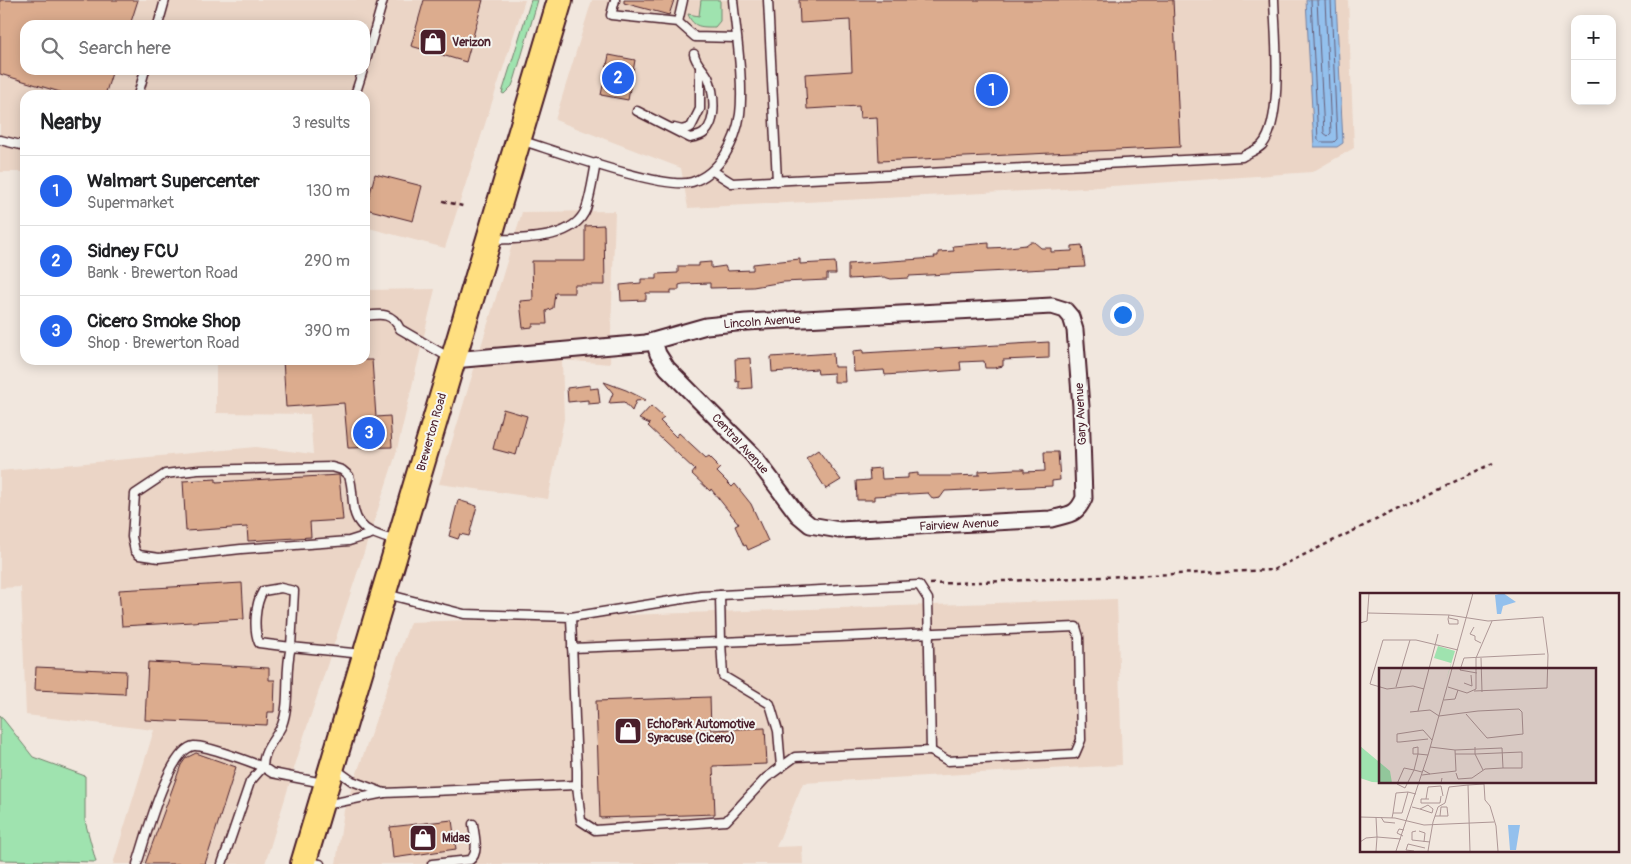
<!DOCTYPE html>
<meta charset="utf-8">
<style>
:root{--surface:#fff;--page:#f6f6f6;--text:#202124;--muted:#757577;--line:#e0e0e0;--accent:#2563eb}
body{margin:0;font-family:Pangolin,sans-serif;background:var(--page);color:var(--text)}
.controls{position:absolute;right:15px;top:15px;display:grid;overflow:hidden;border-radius:10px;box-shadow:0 2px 12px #0003}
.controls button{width:45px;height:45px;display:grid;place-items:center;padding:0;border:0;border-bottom:1px solid var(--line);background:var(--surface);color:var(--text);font:25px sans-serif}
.you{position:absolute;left:1122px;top:314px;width:18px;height:18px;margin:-12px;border:4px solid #fff;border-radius:50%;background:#1a73e8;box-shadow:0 0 0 8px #1a73e833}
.badge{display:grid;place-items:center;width:32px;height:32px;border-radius:50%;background:var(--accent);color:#fff;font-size:16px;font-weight:700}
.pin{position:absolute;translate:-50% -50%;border:2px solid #fff;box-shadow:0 1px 5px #0006}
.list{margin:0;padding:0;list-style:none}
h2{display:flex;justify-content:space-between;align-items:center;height:65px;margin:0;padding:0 20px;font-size:21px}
h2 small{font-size:16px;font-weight:400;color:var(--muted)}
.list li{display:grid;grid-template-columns:32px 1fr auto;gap:15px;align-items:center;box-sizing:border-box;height:70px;padding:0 20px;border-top:1px solid var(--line)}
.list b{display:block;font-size:19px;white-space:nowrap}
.list p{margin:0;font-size:16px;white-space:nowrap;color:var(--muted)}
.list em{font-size:16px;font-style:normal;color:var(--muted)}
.icon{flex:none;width:28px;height:28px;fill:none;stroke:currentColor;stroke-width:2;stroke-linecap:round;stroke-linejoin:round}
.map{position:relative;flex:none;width:1631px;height:864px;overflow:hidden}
.search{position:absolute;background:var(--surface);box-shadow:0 2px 12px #0003;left:20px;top:20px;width:350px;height:55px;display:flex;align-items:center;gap:12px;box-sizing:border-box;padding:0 18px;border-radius:15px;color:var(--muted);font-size:19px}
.panel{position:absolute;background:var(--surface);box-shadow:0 2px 12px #0003;left:20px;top:90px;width:350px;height:275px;border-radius:15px}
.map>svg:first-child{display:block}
</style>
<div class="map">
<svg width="1631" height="864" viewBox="0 0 1631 864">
<rect width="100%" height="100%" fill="#f1e7de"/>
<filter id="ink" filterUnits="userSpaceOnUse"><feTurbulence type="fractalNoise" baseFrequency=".02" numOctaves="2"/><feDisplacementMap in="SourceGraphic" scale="10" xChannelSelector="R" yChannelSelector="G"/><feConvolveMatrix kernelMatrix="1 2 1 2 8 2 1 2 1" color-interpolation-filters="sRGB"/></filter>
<g filter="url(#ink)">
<!-- built -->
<g fill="#ebd5c6" fill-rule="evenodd">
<path d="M0,0H525L445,248L365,227V95H25V172H0ZM25,25H365V70H25Z"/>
<path d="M592,0H1348L1354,148L1312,172L1084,188L688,208L681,168L555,120Z"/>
<path d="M615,211L610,364L562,360L564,419L548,499L439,484L522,212Z"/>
<path d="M435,289L396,454L304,736L265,864H113L154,730L26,715L21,587L0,588V471L256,447L313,454L310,414L216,413V360H365V290Z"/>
<path d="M1117,599L1122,765L803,783L776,847L802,846L803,864H336L344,810L410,622Z"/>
</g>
<!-- green -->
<g fill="#9fe3af" stroke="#74816d">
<path d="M531,0H538L515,78L512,86L504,94L502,93Z"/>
<path d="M701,0H720V21L715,27C702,27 693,28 688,14L699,16Z"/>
<path d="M0,715L33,757L85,776V821L96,862L0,860Z"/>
</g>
<!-- water -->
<path fill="#93c0ed" stroke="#76809f" d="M1306,0H1336L1343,143L1337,147H1314Z"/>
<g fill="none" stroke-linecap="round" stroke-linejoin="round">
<!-- shore -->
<g stroke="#675f79" stroke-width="1">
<path d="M1311,0L1318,140L1321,142H1334L1337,139L1331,0"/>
<path d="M1317,0L1324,133L1328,136L1331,133L1325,0"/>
</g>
</g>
<!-- building -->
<g fill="#dcac8e" stroke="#4a1f2b">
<path d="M0,0H138L130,25H25V70H113L105,95H70L0,74Z"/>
<path d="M424,0H483L466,62L411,46Z"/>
<path d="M624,0H674L669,15L624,3Z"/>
<path d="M799,0H1173L1180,147L879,161L877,117L860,118L859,106L807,109L805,74L852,71L850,20L800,23Z"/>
<path d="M609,55L635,60L628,100L601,95Z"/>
<path d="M375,174L422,186L413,221L366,209Z"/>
<path d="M604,225L605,285H574V293H555L553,308L546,311L547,324H533V327L523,328L520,301L533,300L532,261H585V226Z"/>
<path d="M1030,242H1034L1041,248H1051V252L1072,251V246L1082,245L1085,267L909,276V278L891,279L884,277L848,279V264L935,258L934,256H938V252L954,251L953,246L989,243V248L1009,247L1026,245Z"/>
<path d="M800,259V264L835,262L836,274H827V280L783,282L753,287L710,288V283L683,284L679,285V290H671V293H646V300L621,301L620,285L641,283V279H657V274L678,273V266H699V263L711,262V268L725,266L727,271L753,270V264Z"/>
<path d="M1049,342V358L1003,360V366L994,368H985L984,361L960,362L961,370L885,375L884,370L854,372L853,351L863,350V353Z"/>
<path d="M833,353L834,367H844L845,382H834V373L818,374L817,369L772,372L771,357Z"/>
<path d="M750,358L752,388L739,389V381L736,382L735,359Z"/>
<path d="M283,360H372L376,417L390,416L392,447L348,448L344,403L286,407Z"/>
<path d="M604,382L626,390L646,400L636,401L632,411L624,402L609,403L613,393Z"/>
<path d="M590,385V389L598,388L600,403L588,404V400L568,402L567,388Z"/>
<path d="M651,406L664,418L660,421L676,437L679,433L706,458L709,456L717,464L716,465L720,469L717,472L732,487L735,484L751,504L768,541L748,550L746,545L744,546L735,526L739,524L711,489L710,491L692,474L695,470L648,426L650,424L639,419Z"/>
<path d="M503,409L527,416L516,455L493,449Z"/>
<path d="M818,450L841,480L826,489L806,458Z"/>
<path d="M1044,452H1058L1060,480L1052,481V486L945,491L940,498L933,499L928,493L874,496V500H857L856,481L870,480L869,469L881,468L882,479L908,478V474L918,473V476H953L979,475V471L1015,469H1024V472L1045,471Z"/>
<path d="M339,475L343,520L310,522L311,537L248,541L247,527L186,531L183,481L216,479V482Z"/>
<path d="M458,500L477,506L469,536L460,534L458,539L449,536Z"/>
<path d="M242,583L244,619L122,626L119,590Z"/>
<path d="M148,662L269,668V680H275L274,712H268L267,725L145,720Z"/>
<path d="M36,667L126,671L125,694L35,690Z"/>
<path d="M710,697L711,730L765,728L767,764L713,766L715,814L600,818L596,701Z"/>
<path d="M196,753L236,767L205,864H145L181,765L186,758Z"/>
<path d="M452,820L456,849L393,858L390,827Z"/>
</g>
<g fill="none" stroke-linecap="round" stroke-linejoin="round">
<defs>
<g id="service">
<path d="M615,0L611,15L678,22L695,37L736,38"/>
<path d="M768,0L777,181"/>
<path d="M678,22L683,0"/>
<path d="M158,25L165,0"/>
<path d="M365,64L383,0"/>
<path d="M138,95L145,70"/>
<path d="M355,95L363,70"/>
<path d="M637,111L690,138C694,137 701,136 704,133C718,121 714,91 708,77C703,68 696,64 694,54"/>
<path d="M674,128L682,130L691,127L700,109V67"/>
<path d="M0,140L25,146"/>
<path d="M520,140C553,150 665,191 692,182C720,173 736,141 740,114C744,83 736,32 733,0"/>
<path d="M713,171L732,183L1242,157C1248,153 1257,150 1262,145C1284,120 1275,33 1274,0"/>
<path d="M491,240C519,238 573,242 586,209C591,194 593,178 596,163"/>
<path d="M365,316C381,314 392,312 400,329L450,358"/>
<path d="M371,534L349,541L241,549L159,558L139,555L135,551L132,537L135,494L165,474L198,470L332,467L342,470L349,476C352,484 352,494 353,503C355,530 373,534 396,541"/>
<path d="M720,595L721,642L1076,627L1079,637L1081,740L1075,754L948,761L931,751"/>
<path d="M571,617L701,596L919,585L928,599L931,751L795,757L766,778L726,821L595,830L581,821L577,785"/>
<path d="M572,648L721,642L723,676L770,704L778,731L781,767"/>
<path d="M323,783L272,773L263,767C263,749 275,740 282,725C291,701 284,672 291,647L259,643C253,629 255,604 263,591L281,588L294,591L291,647L363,654"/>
<path d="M384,793L577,785V770L571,617L464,614L386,594"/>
<path d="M325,805L384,793L352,781L334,768"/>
<path d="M306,862L320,864"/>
<path d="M137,864C145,841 168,749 194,746C205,745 251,762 263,767L250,782L222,864"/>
<path d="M432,864L470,860C480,853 474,834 473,824"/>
</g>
<path id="minor" d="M453,360L646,343L706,326L746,322L1052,306L1065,310L1071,317L1075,330L1081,407L1084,498C1076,516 1069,514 1051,519L839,530L810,525L798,515L753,455L667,368L658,354L654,341"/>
<path id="primary" d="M303,864L560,0"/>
</defs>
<!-- service casing -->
<use href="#service" stroke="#4a1f2b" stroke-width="11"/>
<!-- minor casing -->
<use href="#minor" stroke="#4a1f2b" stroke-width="19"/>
<!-- primary casing -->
<use href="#primary" stroke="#4a1f2b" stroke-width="28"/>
<!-- path -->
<g stroke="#4a1f2b" stroke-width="2.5" stroke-dasharray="4 4" stroke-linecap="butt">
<path d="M443,201L466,207"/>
<path d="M930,584L1273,570L1493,463"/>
</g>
<!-- service -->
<use href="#service" stroke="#f6f6f2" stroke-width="8"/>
<!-- minor -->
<use href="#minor" stroke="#f6f6f2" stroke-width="15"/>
<!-- primary -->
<use href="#primary" stroke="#ffdf80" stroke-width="24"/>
</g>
</g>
<!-- icons -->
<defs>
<symbol id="shop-square" viewBox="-11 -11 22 22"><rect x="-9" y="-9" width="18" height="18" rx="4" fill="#4a1f2b" stroke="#f6f6f2"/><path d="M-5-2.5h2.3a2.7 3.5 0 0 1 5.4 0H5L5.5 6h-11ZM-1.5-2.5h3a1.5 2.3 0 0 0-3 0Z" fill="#fff"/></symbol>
</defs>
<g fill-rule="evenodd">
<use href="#shop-square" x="417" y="26" width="32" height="32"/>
<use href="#shop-square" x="612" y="715" width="32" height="32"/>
<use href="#shop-square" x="407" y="822" width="32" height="32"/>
</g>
<g text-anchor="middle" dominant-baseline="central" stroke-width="4" stroke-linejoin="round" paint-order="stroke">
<!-- poi labels -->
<g font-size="12" font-weight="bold" fill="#4a1f2b" stroke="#f6f6f2" text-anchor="start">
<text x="452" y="42">Verizon</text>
<text x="647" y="724">EchoPark Automotive<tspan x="647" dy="14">Syracuse (Cicero)</tspan></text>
<text x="442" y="838">Midas</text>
</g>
<!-- street labels -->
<g font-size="12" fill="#4a1f2b" stroke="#f6f6f2">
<text transform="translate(762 322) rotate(-4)">Lincoln Avenue</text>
<text transform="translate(1081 414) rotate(-93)">Gary Avenue</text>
<text transform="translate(432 432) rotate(-74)">Brewerton Road</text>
<text transform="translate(740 444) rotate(47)">Central Avenue</text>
<text transform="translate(959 525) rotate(-3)">Fairview Avenue</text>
</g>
</g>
<!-- overview -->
<g transform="translate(1360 593)">
<rect width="259" height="259" fill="#f1e7de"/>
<path d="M78,53L95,58L86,88L91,70L74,65ZM0,153L30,178L32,190L12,189L0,185Z" fill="#9fe3af"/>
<path d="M143,0L156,9L143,13L141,21H137L135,2ZM148,232H160L156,257H150Z" fill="#93c0ed"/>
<path fill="none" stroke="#ae9796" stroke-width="1" d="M181,0H210M8,20L89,22L128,28L183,24L188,62L187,95L114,98M89,25L98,27V31H89L88,26L89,22M0,30L7,28L9,0M114,34L110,41L115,43V47L121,50M121,65L122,99M117,80L100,77L104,65L185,61M104,90L112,93L111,82M36,94L50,47M88,94L107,100L116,96V65L132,28M64,96L53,93L27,96L10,91L23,47H56L98,57M84,107L95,106L98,97M58,118L78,41M50,119L70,117L79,123L118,118L159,116L162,119L163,141L127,145L106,121M68,146L40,149H37V141L63,137L72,147M115,154V161L162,159V175H143M95,157L142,155L143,175L125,176L112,185L98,186L96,180M95,161H115L123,177M44,175L54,177L45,195L37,191ZM62,179L54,177L58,161H53V155L58,154V161L68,162M70,181L96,178L95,157L70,154M62,182L70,181L63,177M59,190H81L82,185M108,192L124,191L125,207L130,213L136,233L138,258M66,206L68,194L81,193L83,203M69,206H61V210H80L81,203M52,214L60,216L72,220L73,216L68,212L60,216M33,220L36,200L48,199M75,223H88L87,214H81L80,223M0,224L35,225L64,232L134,229M16,224L17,244L41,246M21,224L24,229L35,230M32,225L33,220H42L48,199L56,201M56,238L52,239V247L70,249M59,238L65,240L64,249M43,243L37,240L39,236L44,237M0,249L6,245L17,244L16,258M36,258L68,162L113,0M54,258L46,257L48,251L65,255M68,258L73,229L78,214L85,210L89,194L108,192L110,258"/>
<path fill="#4a1f2b" fill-opacity="0.15" stroke="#4a1f2b" stroke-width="2.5" d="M19,75H236V190H19Z"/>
<rect width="259" height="259" fill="none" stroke="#4a1f2b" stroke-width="2.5"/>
</g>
</svg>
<div class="controls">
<button>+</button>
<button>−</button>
</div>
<div class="you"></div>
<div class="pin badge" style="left:992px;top:90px">1</div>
<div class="pin badge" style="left:618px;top:78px">2</div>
<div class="pin badge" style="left:369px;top:433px">3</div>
<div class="search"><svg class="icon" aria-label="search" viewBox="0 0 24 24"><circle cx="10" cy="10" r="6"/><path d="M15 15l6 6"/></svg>Search here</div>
<section class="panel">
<h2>Nearby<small>3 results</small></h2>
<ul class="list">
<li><span class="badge">1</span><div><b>Walmart Supercenter</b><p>Supermarket</p></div><em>130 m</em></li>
<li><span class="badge">2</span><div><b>Sidney FCU</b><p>Bank · Brewerton Road</p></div><em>290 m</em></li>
<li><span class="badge">3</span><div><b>Cicero Smoke Shop</b><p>Shop · Brewerton Road</p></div><em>390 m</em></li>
</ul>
</section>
</div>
